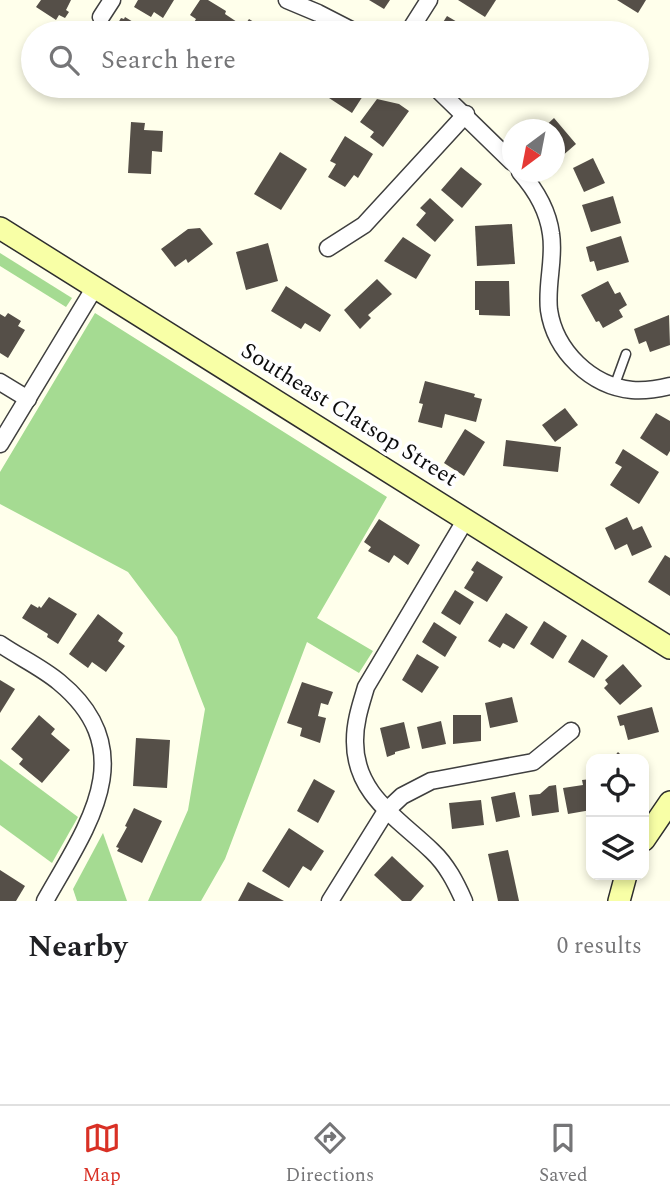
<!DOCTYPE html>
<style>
:root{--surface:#fff;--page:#f2f2f2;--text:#202124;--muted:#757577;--line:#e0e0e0;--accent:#d93025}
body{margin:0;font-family:Spectral,serif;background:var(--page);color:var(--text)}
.controls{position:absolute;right:21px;bottom:21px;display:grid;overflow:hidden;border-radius:14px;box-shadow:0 4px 10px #0003}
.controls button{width:63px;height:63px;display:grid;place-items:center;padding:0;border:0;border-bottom:2px solid var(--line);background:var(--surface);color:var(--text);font:35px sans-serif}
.compass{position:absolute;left:502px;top:119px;width:63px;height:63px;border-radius:50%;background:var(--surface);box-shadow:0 4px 10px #0003;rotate:212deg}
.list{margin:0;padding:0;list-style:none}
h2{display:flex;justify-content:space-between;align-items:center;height:91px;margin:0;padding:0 28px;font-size:30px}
h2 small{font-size:23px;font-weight:400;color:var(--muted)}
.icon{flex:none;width:38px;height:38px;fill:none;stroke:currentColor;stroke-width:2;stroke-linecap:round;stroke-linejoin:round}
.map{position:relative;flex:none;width:670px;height:901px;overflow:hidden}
.search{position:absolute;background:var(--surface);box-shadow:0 4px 10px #0003;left:21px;right:21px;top:21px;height:77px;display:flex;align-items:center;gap:18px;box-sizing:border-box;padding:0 24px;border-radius:38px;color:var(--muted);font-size:26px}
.sheet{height:203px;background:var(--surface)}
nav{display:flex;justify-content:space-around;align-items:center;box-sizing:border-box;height:98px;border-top:2px solid var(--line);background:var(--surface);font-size:19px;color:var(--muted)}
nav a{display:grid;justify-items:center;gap:4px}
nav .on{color:var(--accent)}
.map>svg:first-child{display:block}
</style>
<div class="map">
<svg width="670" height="901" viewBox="0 0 670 901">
<rect width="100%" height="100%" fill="#ffffeb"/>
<!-- forest -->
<g fill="#a5db92">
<path d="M0,253L72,298L66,307L0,266Z"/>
<path d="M95,313L387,497L317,618L373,651L359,673L307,642L225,859L201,901H148L188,810L205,709L177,637L128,572L0,504V472Z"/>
<path d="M0,759L78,817L52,863L0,825Z"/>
<path d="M103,833L127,901H77L73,889Z"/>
</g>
<!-- building -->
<g fill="#554f48">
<path d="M41,0H71L66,10L69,12L65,18L59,15L56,20L36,7Z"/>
<path d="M138,0H174L163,18L154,12L151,17L134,7Z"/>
<path d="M200,0H208L226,11L225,14L237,22L230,33H188L196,19L190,15Z"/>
<path d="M369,0H390L384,9Z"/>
<path d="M458,0H496L485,17Z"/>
<path d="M617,0H646L638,13Z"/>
<path d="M447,16L476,33H436Z"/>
<path d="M125,17L151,33H112L121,18L124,19Z"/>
<path d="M249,19L272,33H239Z"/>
<path d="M294,86H314L308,95Z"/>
<path d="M337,86H364L368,88L352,113L329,98Z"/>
<path d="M486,86H512L501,98Z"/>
<path d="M377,99L399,104L409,111L383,147L370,137L374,132L360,122Z"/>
<path d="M554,118L576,144L561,157L554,150V130H541Z"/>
<path d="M131,122L145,123L144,130L163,131L162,152L152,151L151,174L128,173Z"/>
<path d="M345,136L373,154L358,178L354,175L345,187L328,177L336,164L330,161Z"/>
<path d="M280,152L307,169L281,210L254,194Z"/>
<path d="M593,158L605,183L584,192L573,168Z"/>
<path d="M461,167L482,184L462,208L441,190Z"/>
<path d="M613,196L621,223L591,232L582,205Z"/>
<path d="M430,198L454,220L435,242L416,225L426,213L420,208Z"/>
<path d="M512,224L515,264L477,266L475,226Z"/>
<path d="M200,228L213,244L188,263L186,259L175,267L161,249L188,229Z"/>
<path d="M621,236L629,262L597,271L594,261L590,262L586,247Z"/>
<path d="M403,237L431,255L416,279L384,261Z"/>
<path d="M268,243L278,281L246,290L236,252Z"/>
<path d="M377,279L392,294L368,315L371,318L360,329L344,310Z"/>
<path d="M475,281H509L510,316L479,315V310H475Z"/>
<path d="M608,281L615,294L620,292L627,305L619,310L623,317L603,328L599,321L596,322L581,295Z"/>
<path d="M286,286L331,315L320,332L305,323L301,329L271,311Z"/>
<path d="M8,313L21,321L18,326L25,330L8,358L0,353V314L5,317Z"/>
<path d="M669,315L670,345L650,352L646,341L639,344L634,329Z"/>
<path d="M425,381L475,394L474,397L482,399L476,422L445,414L442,428L418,422L423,404L419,403Z"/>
<path d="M565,408L578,425L555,442L542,425Z"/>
<path d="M656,413L670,421V451L667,456L640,438Z"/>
<path d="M465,429L485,442L464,476L444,463Z"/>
<path d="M506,440L561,447L558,472L503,466Z"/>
<path d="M623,449L659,472L639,504L610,485L622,467L615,463Z"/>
<path d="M627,517L633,530L642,526L652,547L632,556L627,544L615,550L605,528Z"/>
<path d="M379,519L420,545L408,565L394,555L389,563L368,551L371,547L364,542Z"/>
<path d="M665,555L670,558V596L648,582Z"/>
<path d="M477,561L503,577L487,602L464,588L474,572L471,570Z"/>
<path d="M455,590L474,602L460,625L441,613Z"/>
<path d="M49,597L77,614L58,644L47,637L48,634L22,618L31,604L38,608L39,606L41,608Z"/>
<path d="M506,613L528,627L514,649L503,643L500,648L488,641Z"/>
<path d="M98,614L123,633L118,641L125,646L106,672L92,662L88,668L69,654Z"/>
<path d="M544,621L567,636L553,659L530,644Z"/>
<path d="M434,622L457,637L445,657L422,642Z"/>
<path d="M582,639L608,656L594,678L568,662Z"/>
<path d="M417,654L439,667L422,693L402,680Z"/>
<path d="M623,664L642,686L620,705L604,688L608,684L605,680Z"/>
<path d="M0,680L15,689L0,713Z"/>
<path d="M302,682L333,692L328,705L321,703L318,716L326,718L320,743L300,736L302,728L287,723Z"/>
<path d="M512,697L518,722L490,728L485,703Z"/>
<path d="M652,707L659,732L628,740L624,725L620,726L617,716Z"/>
<path d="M39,715L55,729L51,734L70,750L42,783L19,764L23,759L11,749Z"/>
<path d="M453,715H481V741L453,744Z"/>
<path d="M441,721L446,744L422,749L417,727Z"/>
<path d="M404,722L410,748L395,752V754L387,757L380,728Z"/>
<path d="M136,738L170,740L167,788L133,786Z"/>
<path d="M618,752L625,759H612Z"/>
<path d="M314,779L335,791L318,823L297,811Z"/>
<path d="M591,779V810L568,814L563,788L583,785L582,780Z"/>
<path d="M556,785L559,812L532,816L529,795L540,794L549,786Z"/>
<path d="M515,792L520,817L496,822L491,797Z"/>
<path d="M481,800L484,825L452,829L449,803Z"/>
<path d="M134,808L162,821L142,863L117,851L119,848L116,847L127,827L125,826Z"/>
<path d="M289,828L324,851L311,871L303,866L289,888L262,871Z"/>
<path d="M508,850L519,901H498L488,854Z"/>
<path d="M392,856L424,886L411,901H402L374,875Z"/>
<path d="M0,870L25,886L16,901H0Z"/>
<path d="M248,882L284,901H238Z"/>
</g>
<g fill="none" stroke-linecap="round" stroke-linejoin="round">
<defs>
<path id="lane" d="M614,387L626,354"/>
<g id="street">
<path d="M287,0L318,13L357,33"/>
<path d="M101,17L112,0"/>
<path d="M408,33L429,0"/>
<path d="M434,86L512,162"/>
<path d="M520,172C535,189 548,211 551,234C555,259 546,284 549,310C555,351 591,386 632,390C645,391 658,389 670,386"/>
<path d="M328,248L364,225L466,114"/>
<path d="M0,382L28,399"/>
<path d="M0,444L95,287"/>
<path d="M0,644C19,657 41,667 59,682C144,752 86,828 45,901"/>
<path d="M330,901L386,811L402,796L431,781L533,762L571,731"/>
<path d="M464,901C456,883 447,865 432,851C398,818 354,794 355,740C355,721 361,704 366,687L466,519"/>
</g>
<g id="secondary">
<path d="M0,228L670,648"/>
<path d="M644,840L670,802"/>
<path d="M619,901L626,875"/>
</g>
</defs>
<!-- lane casing -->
<use href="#lane" stroke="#3f3f3f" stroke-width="11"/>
<!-- street casing -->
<use href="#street" stroke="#3f3f3f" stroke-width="19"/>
<!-- secondary casing -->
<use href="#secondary" stroke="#2e2e2e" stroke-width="24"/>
<!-- lane -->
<use href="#lane" stroke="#fff" stroke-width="8"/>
<!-- street -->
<use href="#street" stroke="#fff" stroke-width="16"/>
<!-- secondary -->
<use href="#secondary" stroke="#f8ffa6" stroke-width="21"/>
</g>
<g text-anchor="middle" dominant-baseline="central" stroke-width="7" stroke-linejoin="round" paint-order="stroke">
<!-- street labels -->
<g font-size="23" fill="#0c0c0c" stroke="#fff">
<text transform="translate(349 415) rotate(32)">Southeast Clatsop Street</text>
</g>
</g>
</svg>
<div class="controls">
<button><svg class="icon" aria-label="locate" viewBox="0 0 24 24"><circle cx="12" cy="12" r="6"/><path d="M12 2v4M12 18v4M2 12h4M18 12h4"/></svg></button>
<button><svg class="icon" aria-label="layers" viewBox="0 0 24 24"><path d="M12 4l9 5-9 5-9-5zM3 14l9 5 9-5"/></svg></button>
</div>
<svg class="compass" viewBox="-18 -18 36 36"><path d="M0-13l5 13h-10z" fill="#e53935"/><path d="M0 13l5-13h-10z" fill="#757577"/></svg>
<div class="search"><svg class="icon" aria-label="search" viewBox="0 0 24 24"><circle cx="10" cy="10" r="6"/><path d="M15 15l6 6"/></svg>Search here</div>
</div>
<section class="sheet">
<h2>Nearby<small>0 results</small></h2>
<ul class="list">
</ul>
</section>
<nav>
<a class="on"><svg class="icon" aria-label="map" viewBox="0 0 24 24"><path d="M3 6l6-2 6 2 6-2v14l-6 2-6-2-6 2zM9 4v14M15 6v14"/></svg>Map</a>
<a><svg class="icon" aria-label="directions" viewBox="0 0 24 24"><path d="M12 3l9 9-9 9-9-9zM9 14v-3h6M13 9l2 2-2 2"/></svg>Directions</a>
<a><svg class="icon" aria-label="saved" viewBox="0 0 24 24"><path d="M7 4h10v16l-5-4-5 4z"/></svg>Saved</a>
</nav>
